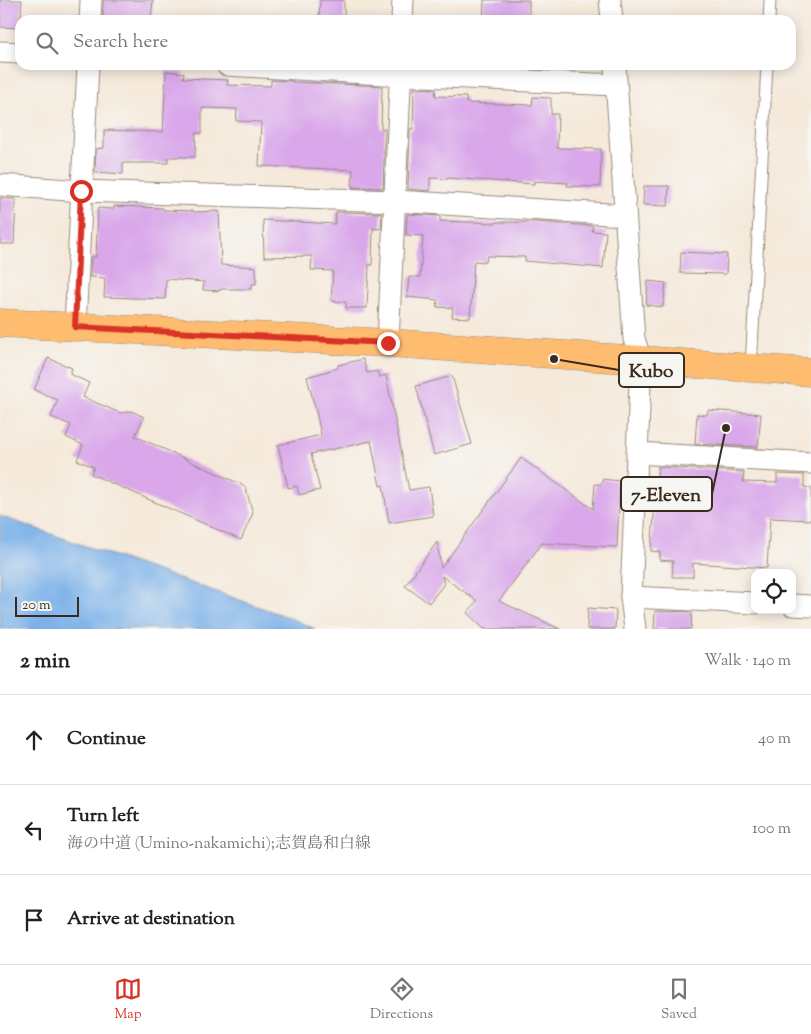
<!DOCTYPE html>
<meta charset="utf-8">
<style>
:root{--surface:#fff;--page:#f6f6f6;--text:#222;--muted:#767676;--line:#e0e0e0;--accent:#d93025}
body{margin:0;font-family:"Sorts Mill Goudy","Noto Serif JP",serif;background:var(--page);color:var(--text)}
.controls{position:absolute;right:15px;bottom:15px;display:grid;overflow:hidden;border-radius:10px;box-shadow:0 2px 12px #0003}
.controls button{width:45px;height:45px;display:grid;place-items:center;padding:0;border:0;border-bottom:1px solid var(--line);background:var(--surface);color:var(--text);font:25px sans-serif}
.scale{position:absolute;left:15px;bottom:12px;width:64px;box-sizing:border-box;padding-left:5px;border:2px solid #3b2a1e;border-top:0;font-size:14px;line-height:18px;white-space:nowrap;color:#3b2a1e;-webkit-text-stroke:4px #f6f6f2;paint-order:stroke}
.stop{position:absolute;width:15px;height:15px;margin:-11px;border:4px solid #d93025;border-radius:50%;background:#fff}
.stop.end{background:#d93025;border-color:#fff;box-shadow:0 1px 5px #0008}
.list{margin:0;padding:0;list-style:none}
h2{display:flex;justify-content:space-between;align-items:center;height:65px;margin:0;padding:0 20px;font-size:21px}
h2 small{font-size:16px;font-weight:400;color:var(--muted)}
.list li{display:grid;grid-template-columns:32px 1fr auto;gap:15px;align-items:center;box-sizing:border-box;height:90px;padding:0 20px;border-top:1px solid var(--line)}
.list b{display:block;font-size:19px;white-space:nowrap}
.list p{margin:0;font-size:16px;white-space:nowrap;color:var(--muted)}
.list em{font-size:16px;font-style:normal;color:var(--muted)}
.icon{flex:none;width:28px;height:28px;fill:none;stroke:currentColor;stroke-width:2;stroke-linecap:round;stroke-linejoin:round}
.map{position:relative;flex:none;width:811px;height:629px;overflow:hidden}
.search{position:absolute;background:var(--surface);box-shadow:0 2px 12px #0003;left:15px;right:15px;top:15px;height:55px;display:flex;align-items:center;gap:12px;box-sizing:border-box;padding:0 18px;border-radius:15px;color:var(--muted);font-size:19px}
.sheet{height:335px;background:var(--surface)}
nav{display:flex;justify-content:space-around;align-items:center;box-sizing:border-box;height:70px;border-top:1px solid var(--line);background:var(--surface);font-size:14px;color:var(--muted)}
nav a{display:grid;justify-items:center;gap:2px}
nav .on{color:var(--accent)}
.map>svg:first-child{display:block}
</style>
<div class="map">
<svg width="811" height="629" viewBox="0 0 811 629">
<rect width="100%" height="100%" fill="#f6f6f2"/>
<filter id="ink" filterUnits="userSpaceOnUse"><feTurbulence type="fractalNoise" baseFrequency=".02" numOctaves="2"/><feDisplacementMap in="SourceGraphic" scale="10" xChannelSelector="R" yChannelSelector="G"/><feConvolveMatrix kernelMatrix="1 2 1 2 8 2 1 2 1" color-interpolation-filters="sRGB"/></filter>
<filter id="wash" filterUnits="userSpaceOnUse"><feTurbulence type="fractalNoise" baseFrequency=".0096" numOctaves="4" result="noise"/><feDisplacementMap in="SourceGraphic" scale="20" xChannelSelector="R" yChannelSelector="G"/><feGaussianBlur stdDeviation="1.12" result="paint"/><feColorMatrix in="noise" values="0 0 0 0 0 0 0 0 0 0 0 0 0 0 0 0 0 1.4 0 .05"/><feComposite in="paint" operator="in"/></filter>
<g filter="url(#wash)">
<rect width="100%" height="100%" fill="#f5e9da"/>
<!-- water -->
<path fill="#7bb1e9" stroke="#5b6e84" d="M0,516L288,617L315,629H0Z"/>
<g id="blocks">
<!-- building -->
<g fill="#d9a7ea">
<path d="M0,0H22L20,28L0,27Z"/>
<path d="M103,0H153L151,20H103Z"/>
<path d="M320,0H344V20H319Z"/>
<path d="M484,0H529V20H483Z"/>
<path d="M166,71L184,73L183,78L228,80L227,85L271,86V80L293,81V82L382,86L381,129H385L383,188L352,187L353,170L259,166L261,122L236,121L237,109L202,108V133H196L195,157H168V163H123V174L95,172L96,149L104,148V130L163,132Z"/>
<path d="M414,88L436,89L435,96L466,97V103L532,105L533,97L551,98V114H558L557,148L601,149L600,187L567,186L568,183L534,181V184L448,178V179L430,178V191L408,189L410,129H413Z"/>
<path d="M644,186H669L668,206L643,205Z"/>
<path d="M0,198L16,199L14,244H0Z"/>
<path d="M114,206L163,208V210L194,211V212L219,211L221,265L256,267V284H252V289H220V291L203,290L204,282L166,279L165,299L104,297L105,278L90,277L91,257H96L98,208L114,209Z"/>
<path d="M336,212L382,213L381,229L373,228L372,265H369L367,308H346V302L331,301L333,271L311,270L312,256L264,257L263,220L335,224Z"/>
<path d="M407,214L440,216V221L496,223L497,222H535L593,226L592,231L606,232L603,268L525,261V257L487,256L486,262L474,261L470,318L452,317L453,308L437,307L438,300L407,297L409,277H420L423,236L406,235Z"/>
<path d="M681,252L727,254L726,274L680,273Z"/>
<path d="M648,281L666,283L663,307L646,305Z"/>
<path d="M48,358L72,368L70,374L89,383L83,397L120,413L131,411L144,417L135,436L188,460H187L245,486L253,513L241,540L91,474L94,467L77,460L83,445L66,437L71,425L51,417L58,400L34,390Z"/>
<path d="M363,359L367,373L377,371L379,377L386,375L409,490L429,487L433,516L389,523L383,485L380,486L371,441L311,454L320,490L299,495L297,486L288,488L278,445L321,435L316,411L307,377L338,368V365Z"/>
<path d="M452,376L472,444L434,455L416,386Z"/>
<path d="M708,410L761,414L758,447L695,444L697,414L707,415Z"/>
<path d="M521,458L593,509L595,484H602V479L620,481L617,547L542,543L499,601L560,629H484L467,613L477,601L442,576L444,584L429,603L405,586L437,542L441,568Z"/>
<path d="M658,467L744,472L743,482L777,483V474L804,475V487L811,488V520L770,518L767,568L693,563V577H672L673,561L660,560V552L651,551Z"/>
<path d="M588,608L616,610L615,629H587Z"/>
<path d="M655,611L692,612L691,629H654Z"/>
</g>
</g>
</g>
<g filter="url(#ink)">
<use href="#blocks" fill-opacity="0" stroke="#988a7c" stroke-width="1"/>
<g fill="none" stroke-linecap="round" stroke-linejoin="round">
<defs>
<g id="lane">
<path d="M769,20L770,0"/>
<path d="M751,368L767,65"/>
</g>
<g id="street">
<path d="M610,0L612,20"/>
<path d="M90,20L91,0"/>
<path d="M402,20L403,0"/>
<path d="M0,52L20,53"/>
<path d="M227,65L401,75L616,85"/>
<path d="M615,65L634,339L641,360L631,597L635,629"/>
<path d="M0,185L81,191L395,201L625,215"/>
<path d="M75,327L88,65"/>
<path d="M388,343L401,65"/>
<path d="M637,453L811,463"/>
<path d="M631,597L755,603"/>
<path d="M792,605L811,606"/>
</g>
<path id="primary" d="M0,323L388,343L641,360L751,368L811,372"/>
</defs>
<!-- lane casing -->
<use href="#lane" stroke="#988a7c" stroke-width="13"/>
<!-- street casing -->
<use href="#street" stroke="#988a7c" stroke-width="23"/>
<!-- primary casing -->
<use href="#primary" stroke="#988a7c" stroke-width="29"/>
<!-- lane -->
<use href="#lane" stroke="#fff" stroke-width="11"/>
<!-- street -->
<use href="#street" stroke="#fff" stroke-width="21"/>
<!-- primary -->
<use href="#primary" stroke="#febc70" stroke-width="28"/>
</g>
</g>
<g fill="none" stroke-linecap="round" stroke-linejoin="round" filter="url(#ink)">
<!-- route -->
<path stroke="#d93025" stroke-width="6" d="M81,191L75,327L388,343"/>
</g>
<!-- callouts -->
<path fill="none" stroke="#3b2a1e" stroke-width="2" d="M554 359L619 370M726 428L712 494"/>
<g fill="#3b2a1e" stroke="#f6f6f2" stroke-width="2">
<circle cx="554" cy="359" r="5"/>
<circle cx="726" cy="428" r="5"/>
</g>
<g fill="#f6f6f2" stroke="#3b2a1e" stroke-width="2">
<rect x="619" y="353" width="65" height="34" rx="5"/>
<rect x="621" y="477" width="91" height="34" rx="5"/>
</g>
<g font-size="19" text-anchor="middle" font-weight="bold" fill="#3b2a1e">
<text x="651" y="377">Kubo</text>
<text x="666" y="501">7-Eleven</text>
</g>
</svg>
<div class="controls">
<button><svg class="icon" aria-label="locate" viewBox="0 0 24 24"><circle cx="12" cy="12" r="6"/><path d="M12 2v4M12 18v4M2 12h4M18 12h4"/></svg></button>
</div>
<div class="scale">20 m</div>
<div class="stop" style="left:81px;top:191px"></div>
<div class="stop end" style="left:388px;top:343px"></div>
<div class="search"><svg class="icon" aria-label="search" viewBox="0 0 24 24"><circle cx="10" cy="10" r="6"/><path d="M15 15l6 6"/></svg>Search here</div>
</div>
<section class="sheet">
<h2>2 min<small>Walk · 140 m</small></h2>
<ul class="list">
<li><svg class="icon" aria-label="ahead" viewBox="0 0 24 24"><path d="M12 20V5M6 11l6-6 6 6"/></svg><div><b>Continue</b></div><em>40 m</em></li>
<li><svg class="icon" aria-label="left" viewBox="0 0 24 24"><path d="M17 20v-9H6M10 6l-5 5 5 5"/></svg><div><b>Turn left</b><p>海の中道 (Umino-nakamichi);志賀島和白線</p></div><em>100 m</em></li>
<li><svg class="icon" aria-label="arrive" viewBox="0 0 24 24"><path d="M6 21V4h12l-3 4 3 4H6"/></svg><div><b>Arrive at destination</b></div></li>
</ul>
</section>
<nav>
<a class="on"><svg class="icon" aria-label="map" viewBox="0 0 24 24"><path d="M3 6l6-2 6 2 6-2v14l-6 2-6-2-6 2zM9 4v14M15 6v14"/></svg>Map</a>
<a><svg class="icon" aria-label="directions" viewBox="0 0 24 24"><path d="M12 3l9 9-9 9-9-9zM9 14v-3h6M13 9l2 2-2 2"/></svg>Directions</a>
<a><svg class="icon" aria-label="saved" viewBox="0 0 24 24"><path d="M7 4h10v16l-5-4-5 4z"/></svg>Saved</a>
</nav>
